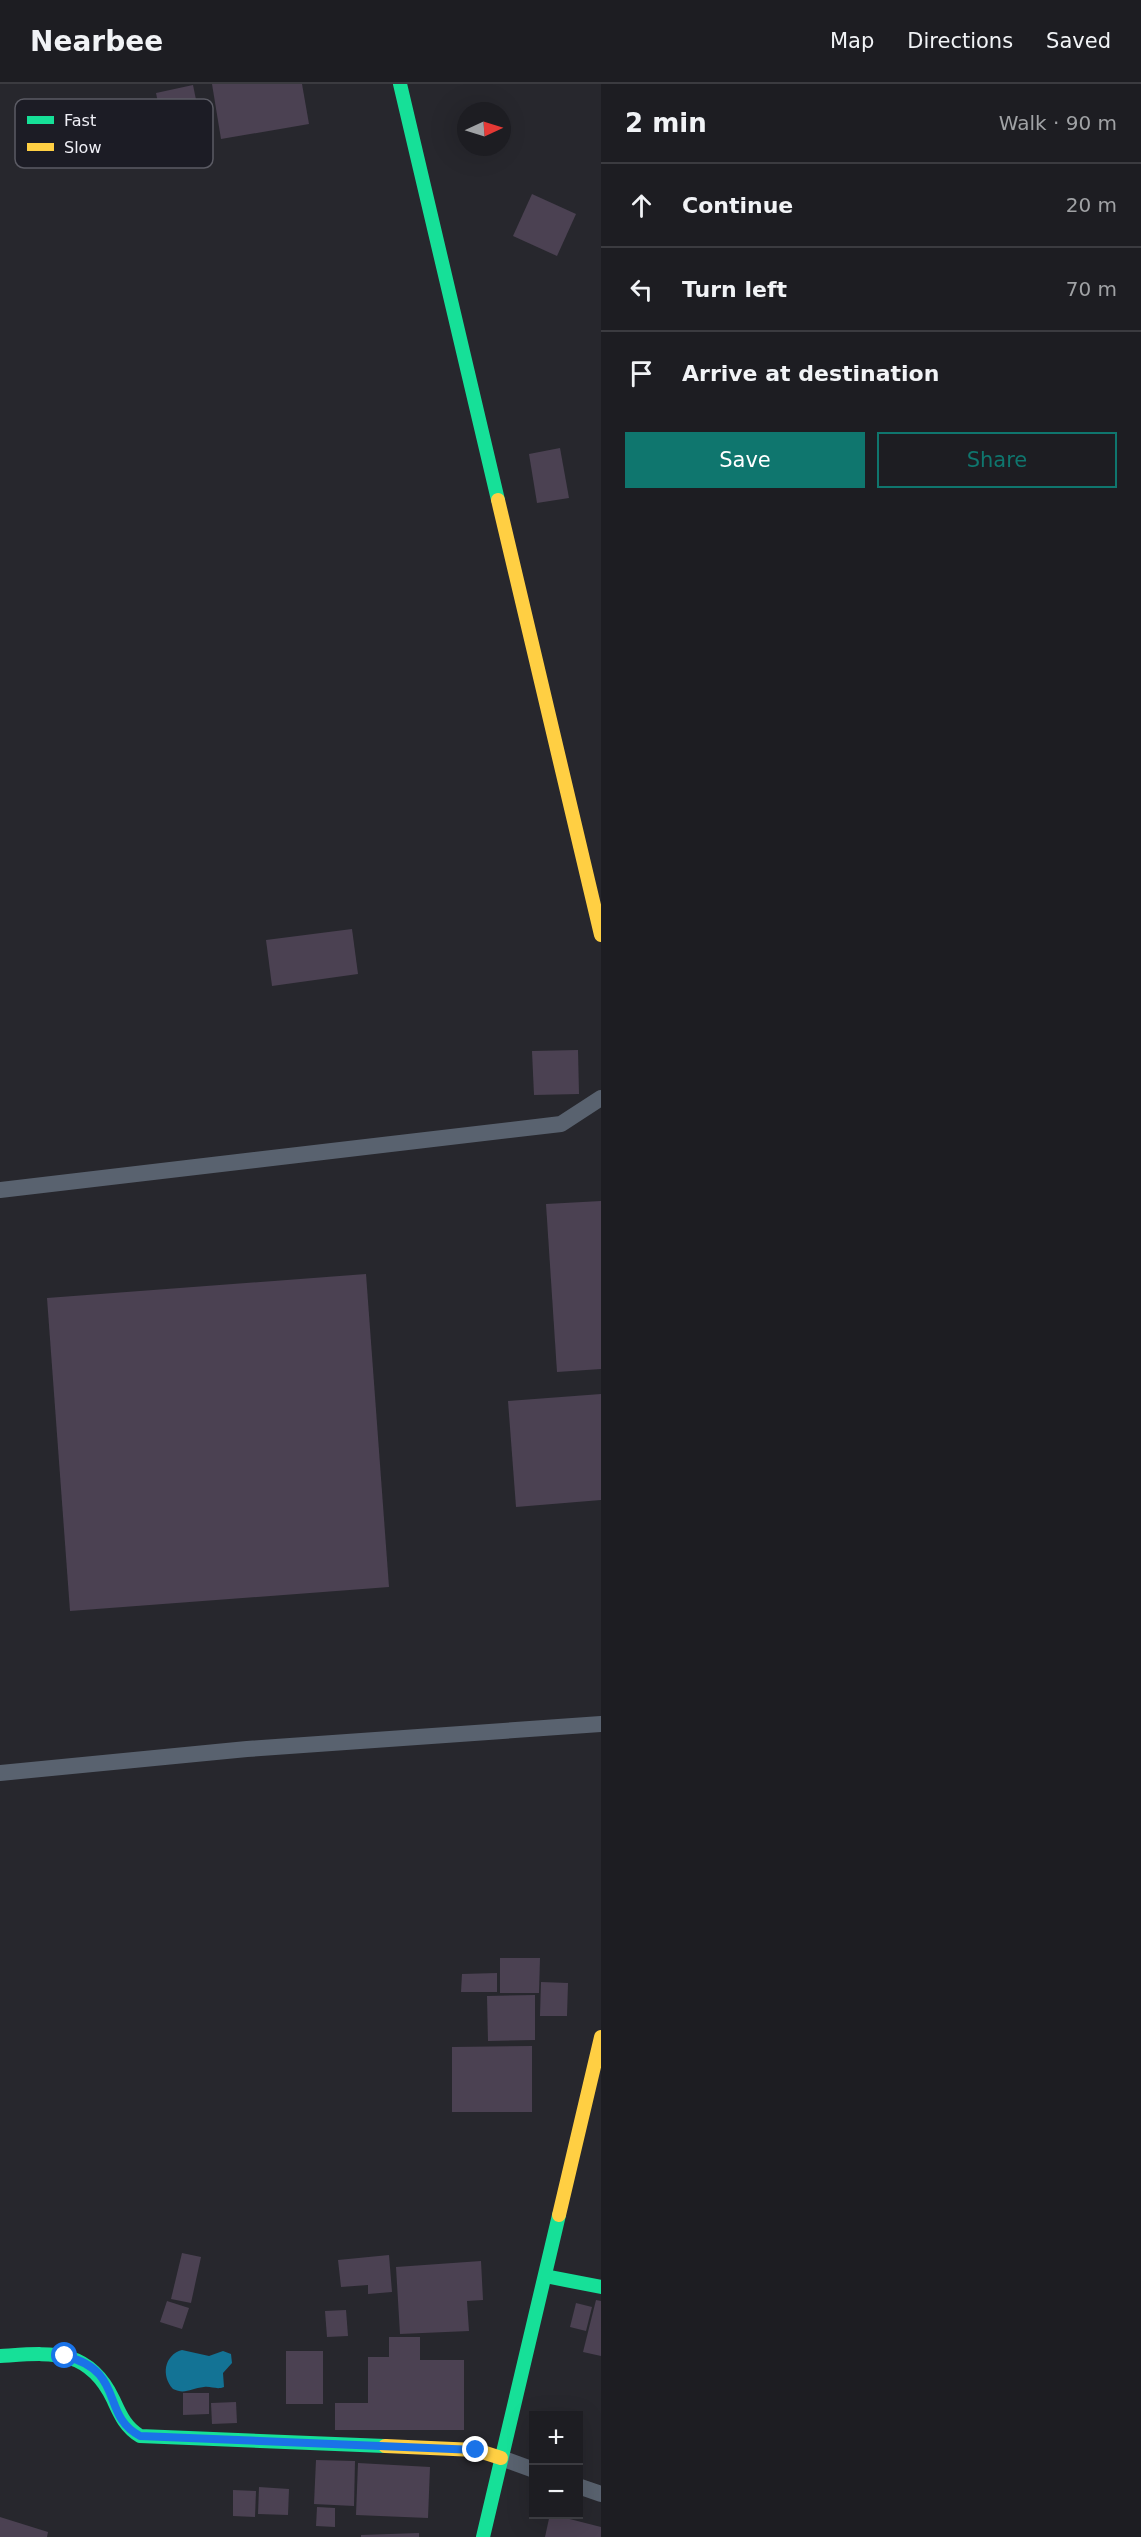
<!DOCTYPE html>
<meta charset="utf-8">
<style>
:root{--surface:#1d1d22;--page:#2a2a2f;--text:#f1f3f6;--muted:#a0a2a5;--line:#3b3b40;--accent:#0f766e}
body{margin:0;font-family:"DejaVu Sans",sans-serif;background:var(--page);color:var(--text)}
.controls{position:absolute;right:18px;bottom:18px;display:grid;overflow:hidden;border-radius:0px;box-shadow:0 6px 24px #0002}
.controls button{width:54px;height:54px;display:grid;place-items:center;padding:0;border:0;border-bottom:2px solid var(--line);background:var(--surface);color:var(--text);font:30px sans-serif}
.compass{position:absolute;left:457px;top:18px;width:54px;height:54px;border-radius:50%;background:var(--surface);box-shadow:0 6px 24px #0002;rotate:86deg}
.stop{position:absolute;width:18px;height:18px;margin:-14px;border:4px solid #1a73e8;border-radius:50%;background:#fff}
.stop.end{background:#1a73e8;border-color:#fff;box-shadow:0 2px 6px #0008}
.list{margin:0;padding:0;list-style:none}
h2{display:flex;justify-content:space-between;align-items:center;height:78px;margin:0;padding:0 24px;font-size:26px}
h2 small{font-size:20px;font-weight:400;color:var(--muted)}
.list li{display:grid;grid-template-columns:39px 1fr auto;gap:18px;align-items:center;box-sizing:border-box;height:84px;padding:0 24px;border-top:2px solid var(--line)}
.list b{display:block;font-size:22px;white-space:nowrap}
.list em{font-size:20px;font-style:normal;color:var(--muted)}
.actions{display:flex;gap:12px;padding:18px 24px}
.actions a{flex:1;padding:14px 0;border:2px solid var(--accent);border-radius:0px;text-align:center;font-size:21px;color:var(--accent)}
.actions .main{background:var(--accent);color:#fff}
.icon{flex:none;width:33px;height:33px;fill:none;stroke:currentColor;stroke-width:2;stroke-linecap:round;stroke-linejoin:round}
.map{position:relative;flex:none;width:601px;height:2453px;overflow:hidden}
header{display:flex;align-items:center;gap:36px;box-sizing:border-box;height:84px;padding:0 30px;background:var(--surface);border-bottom:2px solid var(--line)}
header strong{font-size:28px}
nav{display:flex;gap:33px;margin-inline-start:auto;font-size:21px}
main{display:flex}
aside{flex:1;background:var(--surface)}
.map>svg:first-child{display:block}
</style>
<header>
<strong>Nearbee</strong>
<nav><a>Map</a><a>Directions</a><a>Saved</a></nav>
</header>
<main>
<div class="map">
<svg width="601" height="2453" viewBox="0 0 601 2453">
<rect width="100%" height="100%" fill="#27272d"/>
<!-- water -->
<path fill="#137395" d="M182,2266L209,2272L223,2267L231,2270L232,2279L223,2289L224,2303C217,2306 211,2302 204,2303C191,2304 185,2311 173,2305C161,2292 164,2271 182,2266Z"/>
<!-- building -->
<g fill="#4b4152">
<path d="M212,0H302L309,40L221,55Z"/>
<path d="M193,1L202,45L165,52L156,9Z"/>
<path d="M532,110L576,130L557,172L513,152Z"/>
<path d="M560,364L569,414L537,419L529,370Z"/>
<path d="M352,845L358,890L272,902L266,856Z"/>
<path d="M578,966L579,1010L534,1011L532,967Z"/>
<path d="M601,1117V1285L557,1288L546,1120Z"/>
<path d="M366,1190L389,1503L70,1527L47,1214Z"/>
<path d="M601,1310V1416L516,1423L508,1317Z"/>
<path d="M500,1874H540L539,1909H500Z"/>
<path d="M497,1889V1908H461L462,1890Z"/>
<path d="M541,1898L568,1899L567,1932H540Z"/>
<path d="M535,1911V1956L488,1957L487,1912Z"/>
<path d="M532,1962V2028H452V1963Z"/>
<path d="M182,2169L201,2173L191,2219L171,2215Z"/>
<path d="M389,2171L392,2208L368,2210V2201L341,2203L338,2176Z"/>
<path d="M481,2177L483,2216L467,2217L469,2247L400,2250L396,2183Z"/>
<path d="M596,2216L601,2217V2272L583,2268Z"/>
<path d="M167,2217L189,2224L182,2245L160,2238Z"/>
<path d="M576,2219L592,2223L586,2247L570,2243Z"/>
<path d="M346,2226L348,2252L327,2253L325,2227Z"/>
<path d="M389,2253H420V2276H464V2346H335V2319H368V2273H389Z"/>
<rect x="286" y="2267" width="37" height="53"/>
<path d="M183,2309H209V2330L183,2331Z"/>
<path d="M236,2318L237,2339L212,2340L211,2319Z"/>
<path d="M316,2376L355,2377L354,2422L314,2420Z"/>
<path d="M358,2379L430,2383L428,2434L356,2431Z"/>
<path d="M259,2403L289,2405L288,2431L258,2430Z"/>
<path d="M233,2406L256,2407L255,2433L233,2432Z"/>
<path d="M317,2423L335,2424V2443L316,2442Z"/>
<path d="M550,2430L601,2443V2453H545Z"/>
<path d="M0,2433L48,2448L47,2453H0Z"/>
<path d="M419,2449V2453H361V2451Z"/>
</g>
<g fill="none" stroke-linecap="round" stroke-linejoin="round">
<!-- lane -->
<g stroke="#59626f" stroke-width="16">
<path d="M0,1106L561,1040L601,1014"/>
<path d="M0,1689L247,1665L601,1640"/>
<path d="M501,2374L534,2386"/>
<path d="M578,2402L601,2410"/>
</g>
<!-- fast -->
<g stroke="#16e098" stroke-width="14">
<path d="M400,0L498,416"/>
<path d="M545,2192L601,2203"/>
<path d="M0,2272C50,2269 88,2263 113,2315C120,2330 125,2343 140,2352L385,2362"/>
<path d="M483,2453L559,2131"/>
</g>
<!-- slow -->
<g stroke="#ffcf43" stroke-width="14">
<path d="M498,416L601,851"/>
<path d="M559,2131L601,1953"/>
<path d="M385,2362L476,2366L501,2374"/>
</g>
</g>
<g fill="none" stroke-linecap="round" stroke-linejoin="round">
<!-- route -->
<path stroke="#1a73e8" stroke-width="8" d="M65,2272C126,2287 100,2331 140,2352L476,2366"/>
</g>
<!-- legend -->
<rect x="15" y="15" width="198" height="69" rx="9" fill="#1c1c25" stroke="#5b5b64" stroke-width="1.5"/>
<rect x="27" y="32" width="27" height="8" fill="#16e098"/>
<rect x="27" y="59" width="27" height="8" fill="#ffcf43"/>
<g font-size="16" fill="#efeff6">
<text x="64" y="42">Fast</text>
<text x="64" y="69">Slow</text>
</g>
</svg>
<div class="controls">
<button>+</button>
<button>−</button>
</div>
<svg class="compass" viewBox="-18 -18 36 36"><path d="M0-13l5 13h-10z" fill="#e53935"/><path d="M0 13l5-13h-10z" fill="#a0a2a5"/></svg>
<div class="stop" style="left:65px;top:2272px"></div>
<div class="stop end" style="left:476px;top:2366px"></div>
</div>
<aside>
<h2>2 min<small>Walk · 90 m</small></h2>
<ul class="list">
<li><svg class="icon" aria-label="ahead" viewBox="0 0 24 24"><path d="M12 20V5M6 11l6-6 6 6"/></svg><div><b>Continue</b></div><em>20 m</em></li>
<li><svg class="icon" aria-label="left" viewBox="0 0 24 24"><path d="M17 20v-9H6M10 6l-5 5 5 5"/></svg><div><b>Turn left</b></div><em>70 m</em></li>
<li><svg class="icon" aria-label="arrive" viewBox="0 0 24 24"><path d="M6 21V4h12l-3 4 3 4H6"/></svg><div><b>Arrive at destination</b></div></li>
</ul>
<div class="actions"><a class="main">Save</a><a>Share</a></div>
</aside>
</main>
